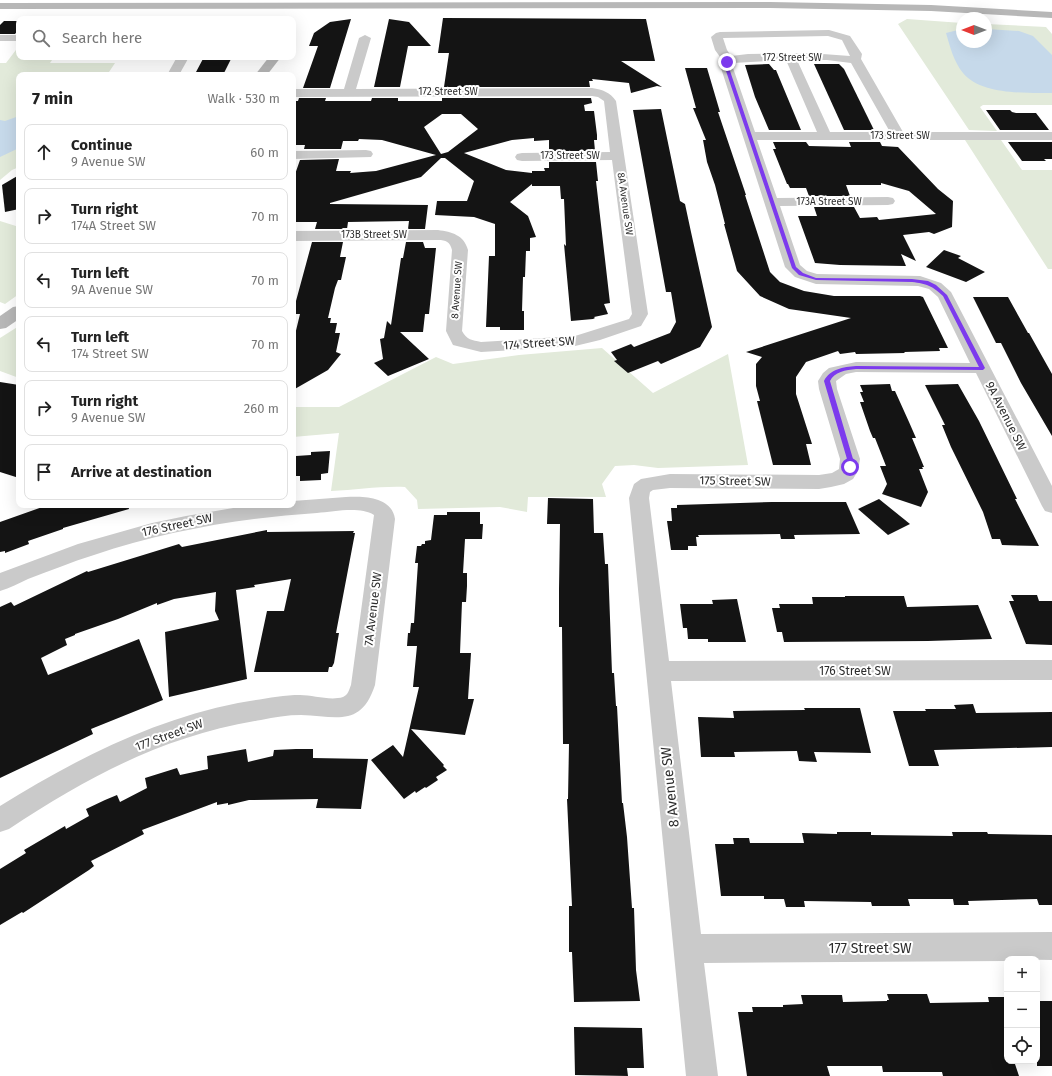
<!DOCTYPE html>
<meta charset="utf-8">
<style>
:root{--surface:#fff;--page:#f2f2f2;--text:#222;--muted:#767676;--line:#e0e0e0}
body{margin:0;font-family:"Fira Sans",sans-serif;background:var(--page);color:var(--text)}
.controls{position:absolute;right:12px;bottom:12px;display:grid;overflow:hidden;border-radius:8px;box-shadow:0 4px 16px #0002}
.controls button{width:36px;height:36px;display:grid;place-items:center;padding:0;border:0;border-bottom:1px solid var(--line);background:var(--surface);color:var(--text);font:20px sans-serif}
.compass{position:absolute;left:956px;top:12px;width:36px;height:36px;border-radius:50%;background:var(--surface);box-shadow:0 4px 16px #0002;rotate:270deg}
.stop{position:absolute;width:12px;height:12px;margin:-9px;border:3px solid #7c3aed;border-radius:50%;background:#fff}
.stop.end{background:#7c3aed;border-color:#fff;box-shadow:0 1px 4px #0008}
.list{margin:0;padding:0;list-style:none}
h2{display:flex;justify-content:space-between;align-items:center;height:52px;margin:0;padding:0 16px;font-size:17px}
h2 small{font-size:13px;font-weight:400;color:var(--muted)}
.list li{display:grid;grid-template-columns:26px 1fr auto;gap:12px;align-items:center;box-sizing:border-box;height:56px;margin:0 8px 8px;padding:0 8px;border:1px solid var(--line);border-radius:8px}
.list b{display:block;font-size:15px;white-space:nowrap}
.list p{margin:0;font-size:13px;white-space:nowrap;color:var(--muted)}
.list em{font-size:13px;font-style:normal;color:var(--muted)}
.icon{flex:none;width:22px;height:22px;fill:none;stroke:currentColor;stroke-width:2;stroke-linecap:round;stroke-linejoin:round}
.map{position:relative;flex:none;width:1052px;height:1076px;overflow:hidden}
.search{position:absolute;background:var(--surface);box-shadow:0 4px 16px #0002;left:16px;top:16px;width:280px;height:44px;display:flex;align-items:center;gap:10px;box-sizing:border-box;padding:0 14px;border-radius:8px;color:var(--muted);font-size:15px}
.panel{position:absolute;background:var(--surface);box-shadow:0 4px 16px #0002;left:16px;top:72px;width:280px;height:436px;border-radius:8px}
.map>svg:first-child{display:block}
</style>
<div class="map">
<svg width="1052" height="1076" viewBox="0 0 1052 1076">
<rect width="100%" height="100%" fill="#fff"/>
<!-- green -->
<g fill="#e2eada">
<path d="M907,19L962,23V42H986V24L1046,27L1052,34V105H983L980,107L997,131L969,130L898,24Z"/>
<path d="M19,46V57H54L50,63H115L107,75H19V167L12,170L0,180V63H6Z"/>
<path d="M965,140H1001L1022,170H1052V269H1048Z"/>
<path d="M0,221L19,227V294L5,304L0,302Z"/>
<path d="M19,326V378L0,371V338Z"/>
<path d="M602,348L653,393L728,354L748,465L658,468L634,465L615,466L602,484L606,497H528L527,512L500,507L418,509L417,500L405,487C380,486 356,490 331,491L339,433L293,437V407H339L436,357L453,364L519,355Z"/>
</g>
<!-- water -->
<g fill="#c6d9ea">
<path d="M962,29V42H986V29L1019,31L1033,36L1052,55V93C1027,93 981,95 963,73C954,62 950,47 946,33Z"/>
<path d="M19,116V148L0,157V120L5,121Z"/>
</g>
<!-- building -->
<g fill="#141414" fill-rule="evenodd">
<path d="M443,18L646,19L655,61H621L662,87L657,86L631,93L629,83L592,79L593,81H589L590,87H444L449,53H438Z"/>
<path d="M351,19L330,88H303L318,46H309L314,33L330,22Z"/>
<path d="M389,19L409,22L431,46H408L400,87H374Z"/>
<path d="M4,21H19V29L15,34H0V25Z"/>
<path d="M204,57H232L224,73H204L205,72H196Z"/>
<path d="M769,64L774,70H776L801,130H769L755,97L745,65Z"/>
<path d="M814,64H839L844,69L874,130H844Z"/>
<path d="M685,68H707L720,112H718L746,195H745L770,272L780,282L804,291L834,296H920L923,297L948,348H939L940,351L904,352L905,353L856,354L855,352L840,354L838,351L806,362L796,377V394L812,444H806L811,465H773L757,401H760L756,386V364L762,357L746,352L851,318L789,309L760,296L737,271L724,224H725L715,185L707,162L703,140H706L693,108H696Z"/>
<path d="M299,98H326L325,101H371L372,98H398V101H442V98H591L592,103L584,105L585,111H594L597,135V140H594L595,151H549V140L534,141V138L512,140L464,153L506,170L532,173V171H545L544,168H549V162H596L598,181H596L610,303L604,304L608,314L594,317L595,318L593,319L571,321L564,244L566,246L564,199H561L560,186H532V184L510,202L528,216L536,237L530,238V251H526L525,277H523L522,311H524V330H500V327H486L489,256H495V224L474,217L435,215L437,201H467L474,181L445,158H441L421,177L330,203V204L428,205L425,229H408L409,221L348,222L347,229H315L317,222H293V180L300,160L339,159L336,171H351L350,173L376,171L436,155L382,140L359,139L358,141H343L341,149H304L305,145H293V101H298ZM442,114H461L478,129L448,152L441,154L424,127Z"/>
<path d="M661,109L680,201L685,204L691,232L712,327L700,347L661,364L658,361L628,373L614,361L617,360L611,352L631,344L634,347L670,333L676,322L671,292H666L633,110Z"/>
<path d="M986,110H1010L1012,112L1016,113H1036L1049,130H1000Z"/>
<path d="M773,142H806L809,146L851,147L849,142H880L882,146L898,147L938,189L953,201L952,227L934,234L929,232L903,235L916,261L901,254L906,266L840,265L815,263L798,216H817L814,207H854L860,218L877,217L879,220L936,214L909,191L881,183V185H846L850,196H809L806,188H790L788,184H787L773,149H776Z"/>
<path d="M1008,142H1052V159H1044L1046,161H1022Z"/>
<path d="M19,175V209L5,212L2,185Z"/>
<path d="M312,242H343L340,257H346L341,280H338L335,288L328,318H331L330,323H337L335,333H340L336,352L341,354L328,370L293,390V343L300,314H293V312Z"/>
<path d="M406,242H423L425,248H436L429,314H425L423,332H400L429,359L388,376L374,363L383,359L380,339L384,338L387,321L391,325L401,258H403Z"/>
<path d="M944,250L961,256L958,258L985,272L966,282L926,267Z"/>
<path d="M973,297H1008L1028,333H1029L1052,374V436L1021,383L1001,343H996Z"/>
<path d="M0,382L19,385V478L0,472Z"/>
<path d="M890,384L892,391H895L909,422L916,438H912L924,467H922L923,469H919L928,492L921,507L882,494L887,484L880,466H886L875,438H873L870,431L860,402H864L860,392H863L860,385Z"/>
<path d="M958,384L979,421L1017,499H1015L1039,546L1002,545L1000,539H992L983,512L951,447L942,425H945L925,385Z"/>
<path d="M330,451L328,473L321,474V480L300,481V476H294L296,456L311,455V452Z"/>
<path d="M548,498L593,499L594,533H603L605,564H608L612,673H614L616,706H617L622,803H623L627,837L632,908H634L636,970L640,1001L574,1002L572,952H569V906H572L567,799H568L569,744H563L562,627H559V589L560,524H547Z"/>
<path d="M879,499L910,524L888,535L858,509Z"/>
<path d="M772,502H846L860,534L794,535L795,539H781L780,534L698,535L699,537H696L697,546H688V550H671L667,521H672L671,508H677V505Z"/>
<path d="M48,505H128L129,509L63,528V529L28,541L29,544L5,553V551L0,552V522Z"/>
<path d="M447,512H480V524H483L482,539H465L463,573H467V586L466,602H462L460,653H471L468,699H474L465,735L411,729L444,765L443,766L447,770L436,777L438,780L426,788L425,787L416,793L415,791L404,799L371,760L393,745L403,757L419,687H413L417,646H407L408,633H410L411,623H414L418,563H415L417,546H421L422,544H425V541L431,540L434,515H447Z"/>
<path d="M267,530V532L354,531L353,533H355L336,633H339L334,663L332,667H329L328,672H254L267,611H284L291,579L254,585L255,587L236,590L247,679L169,697L165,632L219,620L215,611L216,592L174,599L157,605V603L118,619L75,634V635L65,639L67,645L41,658L48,675L139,639L163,700L91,729L93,734L0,778V607L11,602L14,606L87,571L88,572L179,544L182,547Z"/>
<path d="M1011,595H1037L1039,601H1052V645L1026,644L1009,601H1014Z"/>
<path d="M845,596H904L907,607L978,605L992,639L928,641L784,642L782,632H777L772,608H780L779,604H813L812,597H845Z"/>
<path d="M737,599L746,642H708V639H688L687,628H683L680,604H713L712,600Z"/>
<path d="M973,704L976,713L1052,712V747L934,750L939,766H909L893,711H926L925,709H956L954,705Z"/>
<path d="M804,708H860L871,753L814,752L817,762L799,761L797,751L734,752L735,757H701L698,717L734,718L733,711L805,710Z"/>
<path d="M246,749L248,762L273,756L274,750L296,749H313V758L368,759L361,809L316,808L318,799L249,800L228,805V803L217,805V802L142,830L144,834L91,861L94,866L89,870L23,913L22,912L0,925V869L26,853L24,850L65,826L66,829L89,816L86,809L105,800L117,795L120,802L147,788L145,778L177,768L180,775L208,769L207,756Z"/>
<path d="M837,832H871V835L953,836L952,832H987L988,834L1052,835V905H1039L1037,899L968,901L969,905H954L953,899H908L910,906H872L871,902L804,901L805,907H786L784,899H764V896H721L715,844H734L733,838H749L750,843H804L802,833L837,834Z"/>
<path d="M887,994H927L930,1003L989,1002L988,997H1007V1061H1014L1019,1076H943L942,1072H883L882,1066H827L830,1076H747L738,1012H753L752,1007H783V1005L803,1004L801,995H842L843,1002L887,1001V1000H889Z"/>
<rect x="1037" y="1001" width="15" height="65"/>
<path d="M574,1027L642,1028L644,1068H627L628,1076L575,1075Z"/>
</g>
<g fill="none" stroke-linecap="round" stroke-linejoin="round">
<!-- street -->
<g fill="#cacaca" fill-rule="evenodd">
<path d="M829,30L850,36L862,54L861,59L903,132H1052V140H757L777,198L888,197L893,198L895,201L893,204L888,205L780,206L800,265L807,271L817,274L920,276L941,283L951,292L1052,486V513L1045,511L1042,506L976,373L856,372L846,374L836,381L837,389L860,459L858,471L853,479L844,484L831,487L819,489L670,488L653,490L650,492L649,498L669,661L1052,660V680L671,681L701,934L1052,932V960L1007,959V961L704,963L718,1076H686L629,498L634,484L641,479L670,474L819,475L832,473L839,469L840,459L819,389L818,381L823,373L829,368L856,362L970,363L938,297L929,289L918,286L816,284L795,277L785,267L720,65L723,61L715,50L711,37L716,33L720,32ZM828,36L842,40L850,56L809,53L748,54L731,56L727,50L723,38ZM786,60L817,132H755L732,65L733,63ZM797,60H827L851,63L890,132H830Z"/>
<rect x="0" y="35" width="19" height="6"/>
<path d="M365,35L371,38L356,89L592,88C603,90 610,92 616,101L648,314L641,326L600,340L575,346L481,352L453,345L446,331L452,250C450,242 446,240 438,240L293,241V231L438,230C452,232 464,235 468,250L462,331C467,340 472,340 481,342L575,336L629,319L632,314L612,160L522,161L517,160L515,157L517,154L522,153L610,152L604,101L598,97L592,96L293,97V89H344L359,38Z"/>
<path d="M177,57H189L179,75H167Z"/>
<path d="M366,150L371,151L373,154L371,157L293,159V151Z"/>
<path d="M346,497C364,496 392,497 395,519L375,685C361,728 336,716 301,715C288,715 274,717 261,720C164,736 91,775 9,829L0,832V806C74,760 152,720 238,703C258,700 280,695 300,695C313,695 330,701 343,697C348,695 349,690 351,685L374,515C359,506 334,512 317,513C241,518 166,531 94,555C71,562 50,571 28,579C19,583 10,588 0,591V573L78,544L152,523L186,516L251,505H293V501Z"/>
</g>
<!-- secondary -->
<g fill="#b7b7b7" fill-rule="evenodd">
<path d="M770,2L931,5L1052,12V18L931,11L770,8L0,9V3Z"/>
<path d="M269,57H281L267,75H255Z"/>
<path d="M19,306V319L6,328L0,329V316L13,307Z"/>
</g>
</g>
<!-- route -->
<path fill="#7c3aed" d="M726,62H729L728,65L796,267L803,273L816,278L912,279L928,281L936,285L947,295L985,368L983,370L856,369C846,370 834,372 830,381L853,459V469L847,467V459L824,381C830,369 843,367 856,366L979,367L943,296C931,285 927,284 912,282L816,280L799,275L792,268L724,65Z"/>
<g text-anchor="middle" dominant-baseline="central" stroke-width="4" stroke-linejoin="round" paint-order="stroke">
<!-- far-street labels -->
<g font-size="10" fill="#2d2d2d" stroke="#fff">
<text x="792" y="58">172 Street SW</text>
<text x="448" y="92">172 Street SW</text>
<text x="900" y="136">173 Street SW</text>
<text x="570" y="156">173 Street SW</text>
<text x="829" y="202">173A Street SW</text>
<text transform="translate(625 204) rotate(82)">8A Avenue SW</text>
<text x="374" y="235">173B Street SW</text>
<text transform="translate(457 290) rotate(-86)">8 Avenue SW</text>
</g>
<!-- street labels -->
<g font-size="12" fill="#2d2d2d" stroke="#fff">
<text transform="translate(539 343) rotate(-4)">174 Street SW</text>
<text transform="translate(1006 416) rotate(63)">9A Avenue SW</text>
<text transform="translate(735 481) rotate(1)">175 Street SW</text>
<text transform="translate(177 525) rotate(-12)">176 Street SW</text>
<text transform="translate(373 609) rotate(-83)">7A Avenue SW</text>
<text x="855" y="671">176 Street SW</text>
<text transform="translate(169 735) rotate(-20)">177 Street SW</text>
</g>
<!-- near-street labels -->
<g font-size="14" fill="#2d2d2d" stroke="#fff">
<text transform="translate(670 787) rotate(-96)">8 Avenue SW</text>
<text x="870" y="948">177 Street SW</text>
</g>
</g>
</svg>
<div class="controls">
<button>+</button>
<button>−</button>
<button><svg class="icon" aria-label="locate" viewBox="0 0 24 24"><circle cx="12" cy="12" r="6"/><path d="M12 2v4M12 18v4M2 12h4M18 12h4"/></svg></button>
</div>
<svg class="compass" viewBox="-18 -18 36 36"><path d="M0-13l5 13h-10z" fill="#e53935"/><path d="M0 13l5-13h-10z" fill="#767676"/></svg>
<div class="stop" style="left:850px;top:467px"></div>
<div class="stop end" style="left:727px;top:62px"></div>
<div class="search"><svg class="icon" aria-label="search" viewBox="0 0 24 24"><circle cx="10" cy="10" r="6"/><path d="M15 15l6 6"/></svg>Search here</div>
<section class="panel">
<h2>7 min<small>Walk · 530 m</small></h2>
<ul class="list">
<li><svg class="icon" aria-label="ahead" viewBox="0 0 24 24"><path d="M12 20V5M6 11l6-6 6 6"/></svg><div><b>Continue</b><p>9 Avenue SW</p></div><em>60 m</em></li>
<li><svg class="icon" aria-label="right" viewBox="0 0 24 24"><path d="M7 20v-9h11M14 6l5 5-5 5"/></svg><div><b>Turn right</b><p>174A Street SW</p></div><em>70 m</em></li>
<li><svg class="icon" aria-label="left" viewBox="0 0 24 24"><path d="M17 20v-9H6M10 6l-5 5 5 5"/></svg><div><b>Turn left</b><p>9A Avenue SW</p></div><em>70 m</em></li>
<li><svg class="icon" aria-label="left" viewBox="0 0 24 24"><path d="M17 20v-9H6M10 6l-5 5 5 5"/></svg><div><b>Turn left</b><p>174 Street SW</p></div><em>70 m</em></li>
<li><svg class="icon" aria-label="right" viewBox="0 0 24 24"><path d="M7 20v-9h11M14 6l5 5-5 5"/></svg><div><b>Turn right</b><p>9 Avenue SW</p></div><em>260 m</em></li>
<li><svg class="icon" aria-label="arrive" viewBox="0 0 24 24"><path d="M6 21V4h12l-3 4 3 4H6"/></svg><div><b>Arrive at destination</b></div></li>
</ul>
</section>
</div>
